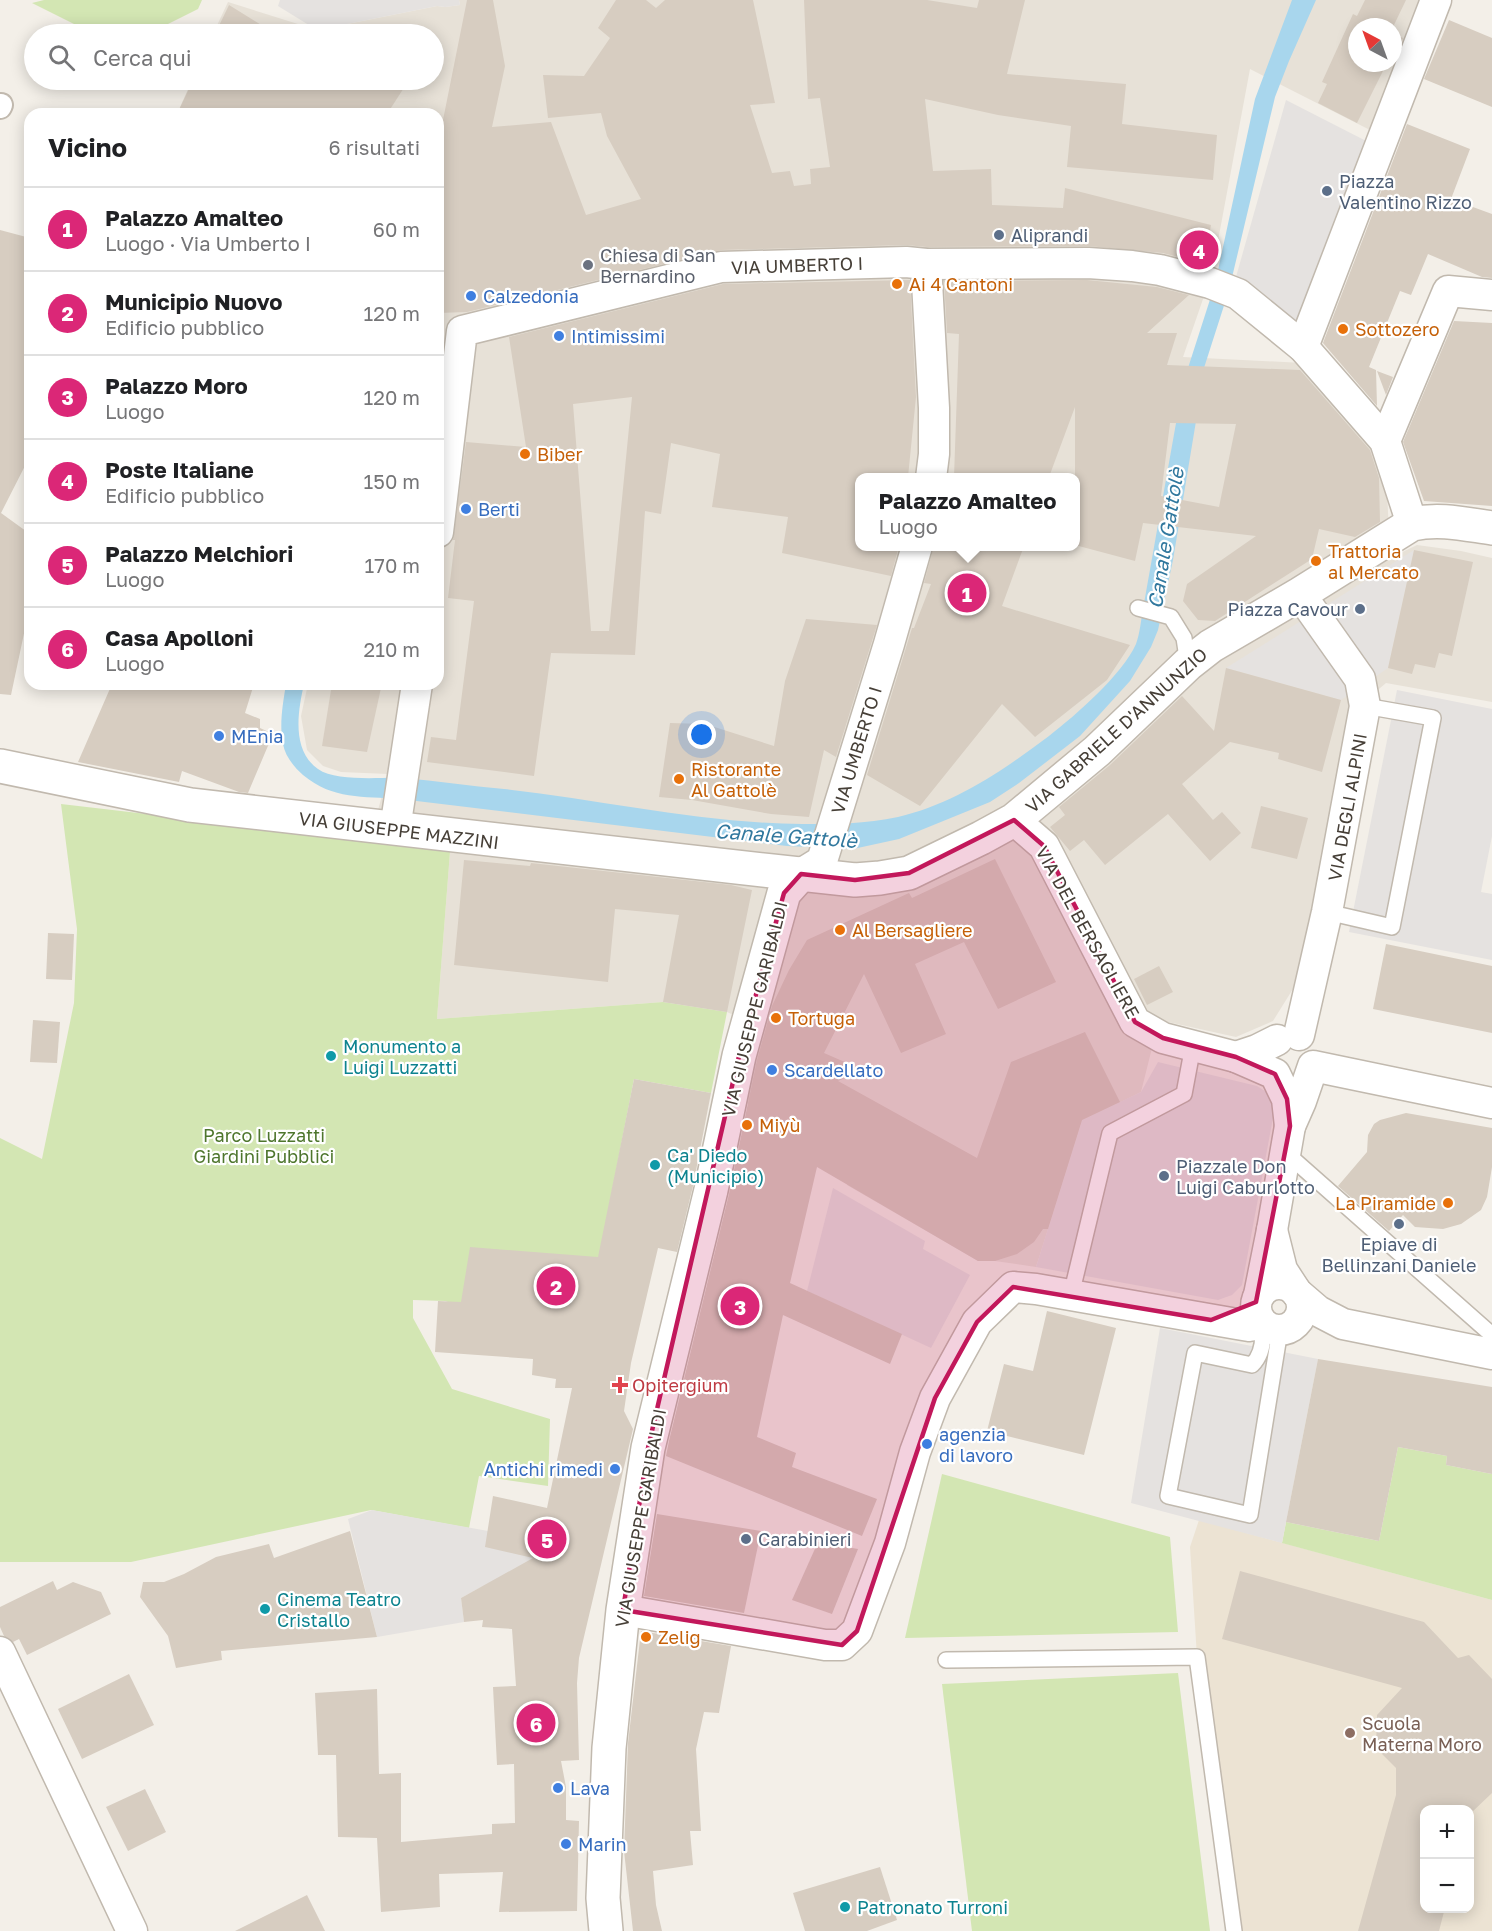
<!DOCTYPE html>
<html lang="it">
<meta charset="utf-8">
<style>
:root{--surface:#fff;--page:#f2f2f2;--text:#202124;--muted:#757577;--line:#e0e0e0;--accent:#db2777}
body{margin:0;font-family:"Golos Text",sans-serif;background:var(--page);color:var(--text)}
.controls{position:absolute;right:18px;bottom:18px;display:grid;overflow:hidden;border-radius:12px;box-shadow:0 3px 15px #0003}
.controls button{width:54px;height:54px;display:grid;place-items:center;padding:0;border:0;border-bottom:2px solid var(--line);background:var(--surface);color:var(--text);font:30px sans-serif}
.compass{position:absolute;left:1348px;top:18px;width:54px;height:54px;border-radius:50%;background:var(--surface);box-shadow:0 3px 15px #0003;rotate:319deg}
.you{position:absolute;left:702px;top:735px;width:21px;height:21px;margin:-15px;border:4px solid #fff;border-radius:50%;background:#1a73e8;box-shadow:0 0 0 9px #1a73e833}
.badge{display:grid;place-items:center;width:39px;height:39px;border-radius:50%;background:var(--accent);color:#fff;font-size:20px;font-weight:700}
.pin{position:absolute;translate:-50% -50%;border:3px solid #fff;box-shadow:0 2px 6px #0006}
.popup{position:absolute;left:855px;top:473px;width:225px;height:78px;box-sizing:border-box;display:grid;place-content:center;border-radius:12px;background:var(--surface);filter:drop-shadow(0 2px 4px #0005);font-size:20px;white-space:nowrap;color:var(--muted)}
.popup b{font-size:22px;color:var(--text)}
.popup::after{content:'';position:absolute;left:50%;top:100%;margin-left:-12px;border:12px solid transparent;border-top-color:var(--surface)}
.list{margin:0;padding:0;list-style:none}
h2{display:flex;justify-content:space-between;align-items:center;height:78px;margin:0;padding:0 24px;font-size:26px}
h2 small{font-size:20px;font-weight:400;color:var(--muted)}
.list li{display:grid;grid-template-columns:39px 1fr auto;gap:18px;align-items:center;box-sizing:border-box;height:84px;padding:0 24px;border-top:2px solid var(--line)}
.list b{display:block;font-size:22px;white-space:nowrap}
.list p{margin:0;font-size:20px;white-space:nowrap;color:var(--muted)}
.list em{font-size:20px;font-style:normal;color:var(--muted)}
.icon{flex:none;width:33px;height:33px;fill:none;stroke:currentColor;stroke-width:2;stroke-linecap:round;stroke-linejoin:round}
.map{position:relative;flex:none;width:1492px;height:1931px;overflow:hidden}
.search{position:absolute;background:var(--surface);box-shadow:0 3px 15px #0003;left:24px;top:24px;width:420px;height:66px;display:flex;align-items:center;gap:15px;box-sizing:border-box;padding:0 21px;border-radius:33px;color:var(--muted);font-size:22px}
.panel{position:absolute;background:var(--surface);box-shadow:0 3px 15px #0003;left:24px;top:108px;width:420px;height:582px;border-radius:18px}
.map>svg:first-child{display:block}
</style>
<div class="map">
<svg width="1492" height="1931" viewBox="0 0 1492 1931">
<rect width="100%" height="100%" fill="#f3efe8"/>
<!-- residential -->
<path fill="#e7e1d7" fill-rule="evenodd" d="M459,0H1426L1370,130L1250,69L1212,273L1183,357L1303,363L1367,439L1382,466L1387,489L1390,558L1417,545L1461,551L1492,558V702L1386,683L1354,710L1311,929L1296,984L1273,1021L1236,1037L1159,1020L1141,1092L1082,1121L1036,1267L995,1261H978L847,1185L851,1171L739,1098L762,1028L727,1012L663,1002L437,1019L450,852L455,820L378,810L388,774L341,772L323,766L307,750L301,716L308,684H438V114H177L192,80H434V34H213L228,2L317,30L437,6L445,7L460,5ZM1357,27H1393V63H1357ZM859,478H1075V546H859Z"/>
<!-- education -->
<path fill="#ece3d3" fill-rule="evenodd" d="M1199,1520L1492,1600V1931H1241L1197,1657L1190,1547ZM1424,1810H1470V1908H1424Z"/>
<!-- green -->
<g fill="#d3e6b3">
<path d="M44,0H202L198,9L166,25L159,34H94L32,3Z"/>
<path d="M61,804L397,843L450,852L437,1019L663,1002L727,1012L711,1093L634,1079L599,1257L460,1306L445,1301L413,1300V1318L452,1389L550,1419L548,1486L479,1476L469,1528L371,1510L131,1562H0V1138L42,1159L74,1003L77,929Z"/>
<path d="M1398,1447L1447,1456L1446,1465L1492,1474V1600L1282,1543L1286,1522L1379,1541Z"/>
<path d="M942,1474L1170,1537L1178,1632L905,1638Z"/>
<path d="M1178,1673L1210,1931H972L942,1684Z"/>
</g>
<!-- parking -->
<g fill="#e5e2e0">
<path d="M280,0H459L460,5L445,7L437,6L317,30L278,6Z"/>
<path d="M1286,100L1376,146L1302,336L1234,284Z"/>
<path d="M1414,550L1388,668L1341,700L1226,668Z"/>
<path d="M1397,690L1492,709V836L1481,892L1492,894V960L1349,932Z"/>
<path d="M1158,1062L1257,1086L1268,1093L1275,1107L1242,1285L1232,1295L1218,1300L1036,1267L1082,1120L1141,1092Z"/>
<path d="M833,1188L925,1241L923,1249L970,1275L931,1348L807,1291Z"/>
<path d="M1160,1328L1318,1359L1282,1543L1131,1503Z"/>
<path d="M372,1510L488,1531L576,1568L483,1586L461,1598L464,1622L377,1637L348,1519Z"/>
</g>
<!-- water -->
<g fill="#a8d6ed">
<path d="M1292,0H1316L1289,61L1275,97L1229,290L1203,371L1188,368L1215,284L1255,99Z"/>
<path d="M1181,395L1200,397L1173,560L1158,630L1151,647L1130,681L1080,736L1019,783L990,802L899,839L853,849L787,846L400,799C363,796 333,800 303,775C294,767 285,756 283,744C279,725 283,703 286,684H304C298,711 291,750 318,769C336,782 380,777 403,778C437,781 470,786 504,789C603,800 701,823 802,824C834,824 866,824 898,817C954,804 1004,770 1049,736C1076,715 1122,675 1136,644C1140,633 1141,620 1143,609Z"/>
</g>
<!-- building -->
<g fill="#d7cdc1" fill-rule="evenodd">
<path d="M467,0H493L505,66L492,127L551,122L586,215L641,199L607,136L601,113L548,118L543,75L584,76L610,38L598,28L616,0H646L656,8L665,0H753L775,103L750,105L772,173L790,171L794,186L811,184L810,169L830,167L820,98L808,99L804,0H927L977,8L979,0H1025L1007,74L1126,84L1122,124L1217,135L1213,180L1067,167L1071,126L998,115L925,99L933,171L991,169L992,205L1063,208L1065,188L1211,225L1204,264L1163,253L1088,246L927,247L906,245L721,250L467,312L438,313V145Z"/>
<path d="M1365,0H1406L1393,27H1357V63H1387L1357,123L1318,103L1327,84L1322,82L1353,14L1357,16Z"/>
<path d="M229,5L276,34H215Z"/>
<path d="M1449,20L1492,38V107L1424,79Z"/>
<path d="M1393,34L1403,38L1393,65L1387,63H1393Z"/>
<path d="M193,80H409L387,114H177Z"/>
<path d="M1407,124L1470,149L1451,199L1492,214V278L1482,277L1428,254L1411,295L1400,291L1369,367L1376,370L1377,406L1323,343Z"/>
<path d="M0,230L30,238V456L1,513L30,534V618L26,624L11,695L0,694Z"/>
<path d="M910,280L916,397L908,477H859V546H899L891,576L782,553L788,517L712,507L720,454L671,443L661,514L645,511L635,655L551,653L534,776L427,762L431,737L456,740L474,601L448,598L455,540H453L466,442L526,447L509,337L723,284ZM632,397L609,631H591L573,404Z"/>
<path d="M1087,280L1157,287L1189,295L1147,333H1177L1167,365L1300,370L1370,450L1379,478L1380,522L1355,537L1319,529L1312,559L1215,621L1198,620L1183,601L1187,584L1256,536L1143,523L1135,561L1075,545V407L1049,477H954L959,334L947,333L944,281ZM1170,423L1236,424L1219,507L1161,496Z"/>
<path d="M1454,321L1492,323V506L1424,501L1403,442Z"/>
<path d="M1377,371L1393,377L1386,395Z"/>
<path d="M934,546H1024L1002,606L1130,645L1107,680L1035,737L1002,704L920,806L867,775L912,628H914L931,584L924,583Z"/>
<path d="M1414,550L1473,562L1452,656L1439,653L1435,668L1415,664L1412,674L1388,668Z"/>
<path d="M806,619L877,625L836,757L824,750L809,817L771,814L692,800L659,797L670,723L705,724L774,746L785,681Z"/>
<path d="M1226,668L1341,700L1322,772L1278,759L1279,753L1230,742L1182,784L1213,820L1222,812L1241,833L1210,861L1168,814L1105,865L1084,840L1070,851L1050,827L1065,815L1059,807L1110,765L1182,696L1214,731Z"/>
<path d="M112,684H254L245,713L260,719V728L273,734L248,793L239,792L182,771L179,782L78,762Z"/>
<path d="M332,684H357L381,688L367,752L322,746Z"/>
<path d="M1261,806L1308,818L1297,859L1251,848Z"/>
<path d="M995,859L1056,982L998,1009L964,942L915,964L946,1034L901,1053L864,974L824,1053L863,1070L838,1081L977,1158L1011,1062L1085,1032L1120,1102L1082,1120L1048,1229H1043L1034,1242L1017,1254L995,1261H978L817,1167L790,1283L902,1334L890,1364L783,1315L757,1437L796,1453L792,1467L877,1499L862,1536L666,1456L669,1441L729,1194L757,1060L772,1006L789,970L807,940L909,893L912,898Z"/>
<path d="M464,860L530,866L531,863L731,885L752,890L727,1012L663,1002L679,915L615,909L608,982L454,965Z"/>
<path d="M48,933L74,934L72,980L46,979Z"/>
<path d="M1386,944L1492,966V1033L1373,1009Z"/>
<path d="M1159,966L1173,992L1147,1005L1134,979Z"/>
<path d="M33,1020L60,1022L57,1063L30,1062Z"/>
<path d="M634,1079L711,1093L693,1186L677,1252L658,1248L631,1363L624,1411L633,1429L579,1658L577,1683L579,1760L561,1761L566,1787V1820L579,1821L577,1911L499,1912L503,1872L439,1874L440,1907L381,1912L377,1838L338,1837L336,1755H318L315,1693L377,1689L379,1774L401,1773V1842L492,1834V1824L515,1823L514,1764L497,1765L493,1687L516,1686L512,1629L482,1627L483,1620L464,1622L461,1598L533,1558L485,1547L493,1496L547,1508L572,1388H555L556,1379L532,1375L533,1359L435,1352L438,1301L461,1302L470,1247L598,1257Z"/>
<path d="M1406,1113L1492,1128V1167L1487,1197L1481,1210L1461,1224L1443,1229L1415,1227L1403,1215L1389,1231L1338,1186L1367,1152L1368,1135L1374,1124L1380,1120Z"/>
<path d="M1047,1311L1116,1328L1084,1455L987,1431L1004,1364L1033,1371Z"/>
<path d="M1318,1359L1492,1387V1474L1446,1465L1447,1456L1398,1447L1379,1541L1286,1522Z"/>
<path d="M657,1514L761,1531L744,1613L644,1596Z"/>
<path d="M350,1531L377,1637L221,1651L222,1660L176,1668L168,1636L140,1597L143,1582H164L184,1574L216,1557L269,1544L274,1558Z"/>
<path d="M818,1542L858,1549L832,1614L792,1600Z"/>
<path d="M1240,1571L1424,1622L1458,1658L1469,1655L1492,1679V1793L1471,1813L1470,1818V1809H1425V1908H1445L1439,1931H1358L1396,1795V1768L1376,1748L1377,1715L1402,1688L1222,1639Z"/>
<path d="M53,1581L57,1590L73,1582L101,1592L111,1614L27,1655L19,1639L13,1642L4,1636L0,1627V1607Z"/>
<path d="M641,1631L731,1646L719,1713L704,1712L696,1749L701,1831H690L693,1865L653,1871L656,1905L662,1931H633L624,1851L628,1743Z"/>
<path d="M129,1674L154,1725L82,1759L58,1709Z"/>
<path d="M145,1789L166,1832L128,1851L106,1807Z"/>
<path d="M880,1867L897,1920L867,1931H805L793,1893Z"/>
<path d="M307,1895L325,1931H235Z"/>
</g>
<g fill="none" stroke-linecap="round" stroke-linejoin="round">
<defs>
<g id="service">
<path d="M1138,608L1171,617L1184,638L1188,664"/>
<path d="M1327,912L1392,927L1433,718L1365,706"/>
<path d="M1285,1152L1492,1335"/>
<path d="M1071,1295L1110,1133L1184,1094L1193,1046"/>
<path d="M1262,1324C1264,1339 1263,1354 1252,1365L1195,1353L1168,1496L1250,1515L1280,1330"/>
<path d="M946,1660L1197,1657L1234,1931"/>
</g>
<path id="pedestrian" d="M0,107L1,105"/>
<g id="minor">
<path d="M926,264L934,408V454L931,478"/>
<path d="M1303,347L1436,0"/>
<path d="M1385,441L1448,291L1492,295"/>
<path d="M438,532L462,331L721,267L906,262L926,264L1088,263L1132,266L1160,270L1210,283L1238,294L1303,347L1385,441L1412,524"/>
<path d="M1014,820L1044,846L1135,1022L1163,1038L1236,1057"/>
<path d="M395,829L417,684"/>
<path d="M801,874L822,861L889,644L917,546"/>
<path d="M1299,1035L1327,912L1365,706L1360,679L1300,594"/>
<path d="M1277,1040L1257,1050L1236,1057L1275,1074L1287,1099L1290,1126L1301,1101L1313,1066L1492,1103"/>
<path d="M1272,1230L1290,1126"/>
<circle cx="1279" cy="1307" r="23"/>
<path d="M1297,1293L1318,1311L1343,1324L1492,1354"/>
<path d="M1259,1295L1272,1230L1282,1270L1295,1290"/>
<path d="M623,1610L825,1645H842L857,1631L890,1543L915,1452L935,1398L977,1322L1013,1287L1036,1289L1237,1324L1249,1326L1262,1324"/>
<path d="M0,1652L132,1931"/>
</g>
<g id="tertiary">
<path d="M0,766L190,805L772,871L855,880L880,878L909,873L981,838L1014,820L1097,751L1188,664L1211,646L1300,594L1412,524C1440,518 1464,524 1492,528"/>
<path d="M606,1931L603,1898L609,1748L623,1610L648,1448L711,1190L739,1056L784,893L801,874"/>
</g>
</defs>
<!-- service casing -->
<use href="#service" stroke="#c1b9ae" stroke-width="18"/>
<!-- pedestrian casing -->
<use href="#pedestrian" stroke="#c1b9ae" stroke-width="26"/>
<!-- minor casing -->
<use href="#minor" stroke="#c1b9ae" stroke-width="33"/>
<!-- tertiary casing -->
<use href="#tertiary" stroke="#c1b9ae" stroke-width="36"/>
<!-- service -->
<use href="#service" stroke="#fff" stroke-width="15"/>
<!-- pedestrian -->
<use href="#pedestrian" stroke="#fff" stroke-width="22"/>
<!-- minor -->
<use href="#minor" stroke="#fff" stroke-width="30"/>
<!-- tertiary -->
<use href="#tertiary" stroke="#fff" stroke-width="33"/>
</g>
<!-- marked area -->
<path fill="#c2185b" fill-opacity="0.2" stroke="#c2185b" stroke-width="4.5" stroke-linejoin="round" d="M1014,820L1044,846L1135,1022L1163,1038L1236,1057L1275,1074L1287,1099L1290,1126L1256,1302L1211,1320L1013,1287L977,1322L935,1398L857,1631L842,1645L623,1610L648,1448L739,1056L784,893L801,874L855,880L909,873Z"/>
<!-- markers -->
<g fill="#5c6f8a" stroke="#fff" stroke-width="2">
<circle cx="1327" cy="191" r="6"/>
<circle cx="999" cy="235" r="6"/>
<circle cx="1360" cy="609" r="6"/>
<circle cx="1164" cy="1176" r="6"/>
<circle cx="1399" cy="1224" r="6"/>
<circle cx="746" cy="1539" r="6"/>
</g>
<circle fill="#6b7280" stroke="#fff" stroke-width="2" cx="588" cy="265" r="6"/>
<g fill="#e8710a" stroke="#fff" stroke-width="2">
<circle cx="897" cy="284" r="6"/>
<circle cx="1343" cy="329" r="6"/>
<circle cx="525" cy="454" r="6"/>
<circle cx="1316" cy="561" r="6"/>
<circle cx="679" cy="779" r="6"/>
<circle cx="840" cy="930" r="6"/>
<circle cx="776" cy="1018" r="6"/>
<circle cx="747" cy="1125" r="6"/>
<circle cx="1448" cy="1203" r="6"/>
<circle cx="646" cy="1637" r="6"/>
</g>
<g fill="#3f7fe0" stroke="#fff" stroke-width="2">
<circle cx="471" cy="296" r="6"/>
<circle cx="559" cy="336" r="6"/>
<circle cx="466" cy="509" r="6"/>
<circle cx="219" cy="736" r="6"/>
<circle cx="772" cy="1070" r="6"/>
<circle cx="927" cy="1444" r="6"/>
<circle cx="615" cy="1469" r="6"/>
<circle cx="558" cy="1788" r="6"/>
<circle cx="566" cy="1844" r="6"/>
</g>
<g fill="#0f9aa8" stroke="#fff" stroke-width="2">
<circle cx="331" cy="1056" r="6"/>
<circle cx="655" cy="1165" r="6"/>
<circle cx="265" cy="1609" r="6"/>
<circle cx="845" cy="1907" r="6"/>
</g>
<path fill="#e0444e" stroke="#fff" stroke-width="2" d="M617 1376h6v6h6v6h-6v6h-6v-6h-6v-6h6z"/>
<circle fill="#8d6e63" stroke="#fff" stroke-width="2" cx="1350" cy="1733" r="6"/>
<g text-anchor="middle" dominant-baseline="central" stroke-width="4.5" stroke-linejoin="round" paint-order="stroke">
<!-- service labels -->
<g font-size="18" fill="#4e5e75" stroke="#fff" text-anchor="start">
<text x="1339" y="181">Piazza<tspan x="1339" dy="21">Valentino Rizzo</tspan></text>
<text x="1011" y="235">Aliprandi</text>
<text x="1348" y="609" text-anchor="end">Piazza Cavour</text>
<text x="1176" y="1166">Piazzale Don<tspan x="1176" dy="21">Luigi Caburlotto</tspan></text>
<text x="1399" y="1244" text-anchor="middle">Epiave di<tspan x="1399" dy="21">Bellinzani Daniele</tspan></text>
<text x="758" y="1539">Carabinieri</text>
</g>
<!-- worship labels -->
<g font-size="18" fill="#5b616d" stroke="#fff" text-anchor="start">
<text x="600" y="255">Chiesa di San<tspan x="600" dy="21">Bernardino</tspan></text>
</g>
<!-- street labels -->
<g font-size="18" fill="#463f37" stroke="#fff">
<text transform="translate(797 265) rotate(-2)">VIA UMBERTO I</text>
<text transform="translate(1116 730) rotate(-42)">VIA GABRIELE D'ANNUNZIO</text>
<text transform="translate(856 750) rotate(-73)">VIA UMBERTO I</text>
<text transform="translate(1347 807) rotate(-80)">VIA DEGLI ALPINI</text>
<text transform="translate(399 830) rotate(7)">VIA GIUSEPPE MAZZINI</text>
<text transform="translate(1088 932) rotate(61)">VIA DEL BERSAGLIERE</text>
<text transform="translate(754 1009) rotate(-76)">VIA GIUSEPPE GARIBALDI</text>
<text transform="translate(640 1518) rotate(-80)">VIA GIUSEPPE GARIBALDI</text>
</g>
<!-- food labels -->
<g font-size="18" fill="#c56008" stroke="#fff" text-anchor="start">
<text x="909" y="284">Ai 4 Cantoni</text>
<text x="1355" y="329">Sottozero</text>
<text x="537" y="454">Biber</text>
<text x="1328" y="551">Trattoria<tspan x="1328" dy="21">al Mercato</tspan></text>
<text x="691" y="769">Ristorante<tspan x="691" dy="21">Al Gattolè</tspan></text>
<text x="852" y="930">Al Bersagliere</text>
<text x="788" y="1018">Tortuga</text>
<text x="759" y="1125">Miyù</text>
<text x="1436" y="1203" text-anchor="end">La Piramide</text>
<text x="658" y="1637">Zelig</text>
</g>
<!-- shop labels -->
<g font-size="18" fill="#366cbe" stroke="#fff" text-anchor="start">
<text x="483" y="296">Calzedonia</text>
<text x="571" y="336">Intimissimi</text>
<text x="478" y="509">Berti</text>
<text x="231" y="736">MEnia</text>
<text x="784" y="1070">Scardellato</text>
<text x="939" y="1434">agenzia<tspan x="939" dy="21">di lavoro</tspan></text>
<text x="603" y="1469" text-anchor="end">Antichi rimedi</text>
<text x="570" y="1788">Lava</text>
<text x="578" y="1844">Marin</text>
</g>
<!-- culture labels -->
<g font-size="18" fill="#0d838f" stroke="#fff" text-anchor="start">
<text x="343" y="1046">Monumento a<tspan x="343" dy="21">Luigi Luzzatti</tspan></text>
<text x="667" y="1155">Ca' Diedo<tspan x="667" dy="21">(Municipio)</tspan></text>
<text x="277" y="1599">Cinema Teatro<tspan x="277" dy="21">Cristallo</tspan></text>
<text x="857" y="1907">Patronato Turroni</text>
</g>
<!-- park labels -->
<g font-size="18" fill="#4e762d" stroke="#fff">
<text x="264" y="1135">Parco Luzzatti<tspan x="264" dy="21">Giardini Pubblici</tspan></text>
</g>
<!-- health labels -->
<g font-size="18" fill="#be3a42" stroke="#fff" text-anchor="start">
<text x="632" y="1385">Opitergium</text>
</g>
<!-- education labels -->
<g font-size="18" fill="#785e54" stroke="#fff" text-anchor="start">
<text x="1362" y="1723">Scuola<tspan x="1362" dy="21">Materna Moro</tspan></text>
</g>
<!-- water labels -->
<g font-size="20" font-style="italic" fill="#31789e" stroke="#fff">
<text transform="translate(1165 538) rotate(-81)">Canale Gattolè</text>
<text transform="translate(786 835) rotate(4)">Canale Gattolè</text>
</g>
</g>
</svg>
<div class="controls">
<button>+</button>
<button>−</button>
</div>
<svg class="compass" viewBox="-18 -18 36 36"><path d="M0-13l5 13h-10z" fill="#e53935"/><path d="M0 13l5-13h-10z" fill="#757577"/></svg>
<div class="you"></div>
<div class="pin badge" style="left:967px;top:593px">1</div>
<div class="popup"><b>Palazzo Amalteo</b>Luogo</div>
<div class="pin badge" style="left:556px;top:1286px">2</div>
<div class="pin badge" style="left:740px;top:1306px">3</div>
<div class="pin badge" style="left:1199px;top:250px">4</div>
<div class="pin badge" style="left:547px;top:1539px">5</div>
<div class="pin badge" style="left:536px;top:1723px">6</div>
<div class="search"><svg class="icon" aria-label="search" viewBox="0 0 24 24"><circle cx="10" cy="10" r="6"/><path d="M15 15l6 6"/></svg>Cerca qui</div>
<section class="panel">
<h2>Vicino<small>6 risultati</small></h2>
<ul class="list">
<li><span class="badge">1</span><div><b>Palazzo Amalteo</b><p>Luogo · Via Umberto I</p></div><em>60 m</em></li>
<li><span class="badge">2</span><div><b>Municipio Nuovo</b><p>Edificio pubblico</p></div><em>120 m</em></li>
<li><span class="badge">3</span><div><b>Palazzo Moro</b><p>Luogo</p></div><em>120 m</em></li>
<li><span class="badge">4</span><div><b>Poste Italiane</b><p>Edificio pubblico</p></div><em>150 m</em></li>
<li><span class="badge">5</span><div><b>Palazzo Melchiori</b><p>Luogo</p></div><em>170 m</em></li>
<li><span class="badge">6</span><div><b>Casa Apolloni</b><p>Luogo</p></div><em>210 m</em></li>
</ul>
</section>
</div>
